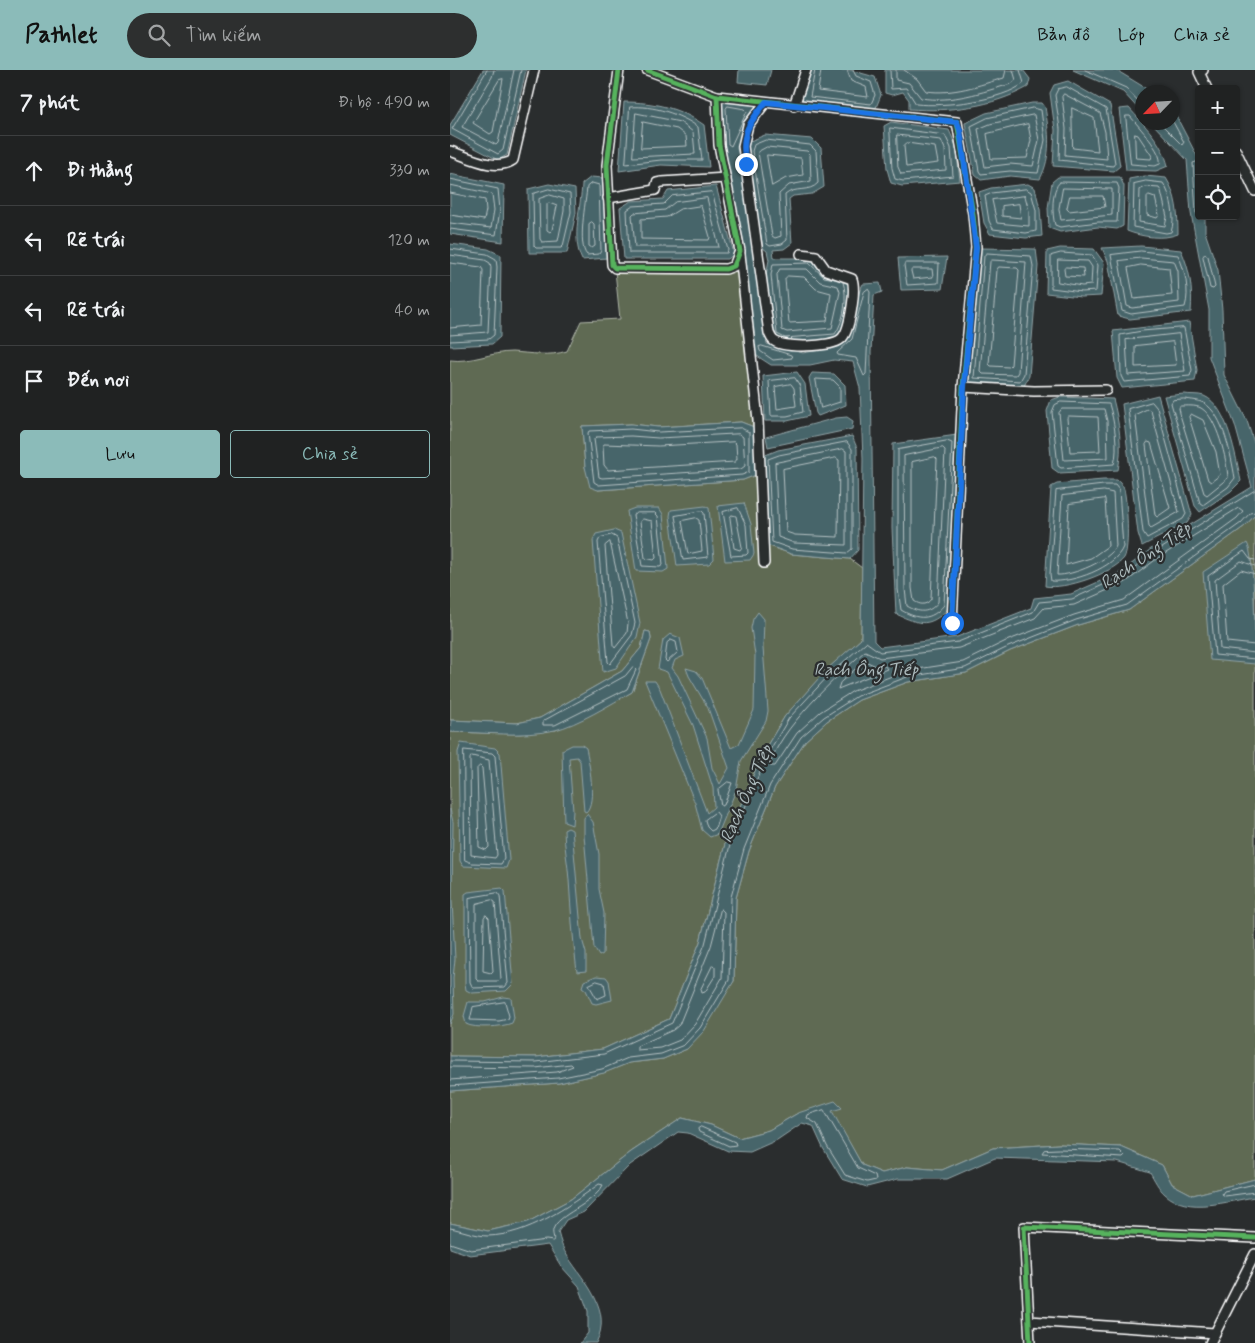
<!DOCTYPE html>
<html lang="vi">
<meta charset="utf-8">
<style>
:root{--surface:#202222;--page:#2d2f2f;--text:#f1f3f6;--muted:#a2a4a5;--line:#3d3f40;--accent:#8bbbb9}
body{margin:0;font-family:Mynerve,sans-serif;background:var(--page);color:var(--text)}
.controls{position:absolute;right:15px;top:15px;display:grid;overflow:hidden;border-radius:5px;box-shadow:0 1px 4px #0004}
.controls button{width:45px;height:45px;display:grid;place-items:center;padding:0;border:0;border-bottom:1px solid var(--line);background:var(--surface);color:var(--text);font:25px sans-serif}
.compass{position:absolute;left:685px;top:15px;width:45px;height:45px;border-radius:50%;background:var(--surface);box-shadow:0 1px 4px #0004;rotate:245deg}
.stop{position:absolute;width:15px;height:15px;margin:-11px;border:4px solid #1a73e8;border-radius:50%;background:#fff}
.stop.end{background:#1a73e8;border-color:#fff;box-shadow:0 1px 5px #0008}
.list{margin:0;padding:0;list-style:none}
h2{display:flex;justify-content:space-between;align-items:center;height:65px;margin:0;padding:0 20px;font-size:21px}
h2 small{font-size:16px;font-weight:400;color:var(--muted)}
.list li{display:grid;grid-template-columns:32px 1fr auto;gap:15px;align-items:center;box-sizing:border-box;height:70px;padding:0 20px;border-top:1px solid var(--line)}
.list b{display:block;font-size:19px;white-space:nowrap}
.list em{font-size:16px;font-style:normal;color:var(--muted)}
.actions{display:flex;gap:10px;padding:15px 20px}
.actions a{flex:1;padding:11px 0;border:1px solid var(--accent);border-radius:5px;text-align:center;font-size:18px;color:var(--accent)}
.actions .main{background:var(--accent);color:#111}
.icon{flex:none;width:28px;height:28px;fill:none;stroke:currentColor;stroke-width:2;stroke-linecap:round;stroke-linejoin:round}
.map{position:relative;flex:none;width:805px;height:1273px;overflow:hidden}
header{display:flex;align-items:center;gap:30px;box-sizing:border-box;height:70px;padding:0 25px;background:var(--accent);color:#111}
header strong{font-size:24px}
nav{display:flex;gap:28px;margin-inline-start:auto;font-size:18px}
.search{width:350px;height:45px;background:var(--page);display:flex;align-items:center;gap:12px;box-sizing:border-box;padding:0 18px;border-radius:28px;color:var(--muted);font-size:19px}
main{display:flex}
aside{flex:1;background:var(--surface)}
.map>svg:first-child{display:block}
</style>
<header>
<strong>Pathlet</strong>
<div class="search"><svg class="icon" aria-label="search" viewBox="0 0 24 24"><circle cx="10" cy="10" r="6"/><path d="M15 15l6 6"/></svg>Tìm kiếm</div>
<nav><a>Bản đồ</a><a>Lớp</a><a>Chia sẻ</a></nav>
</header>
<main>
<aside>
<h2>7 phút<small>Đi bộ · 490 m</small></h2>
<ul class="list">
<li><svg class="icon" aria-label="ahead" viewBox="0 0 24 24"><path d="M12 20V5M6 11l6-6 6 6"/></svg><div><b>Đi thẳng</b></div><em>330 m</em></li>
<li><svg class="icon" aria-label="left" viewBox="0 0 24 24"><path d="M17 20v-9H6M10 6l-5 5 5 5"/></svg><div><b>Rẽ trái</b></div><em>120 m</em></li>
<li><svg class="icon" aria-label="left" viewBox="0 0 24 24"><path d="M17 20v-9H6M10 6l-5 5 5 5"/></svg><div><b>Rẽ trái</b></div><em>40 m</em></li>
<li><svg class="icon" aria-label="arrive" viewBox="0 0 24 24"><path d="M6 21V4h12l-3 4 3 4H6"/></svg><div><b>Đến nơi</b></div></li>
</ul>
<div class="actions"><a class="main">Lưu</a><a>Chia sẻ</a></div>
</aside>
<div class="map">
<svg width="805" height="1273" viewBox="0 0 805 1273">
<rect width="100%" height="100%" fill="#2a2d2e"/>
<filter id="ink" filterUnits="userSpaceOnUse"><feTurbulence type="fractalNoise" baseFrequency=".02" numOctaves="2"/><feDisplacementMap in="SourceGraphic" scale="10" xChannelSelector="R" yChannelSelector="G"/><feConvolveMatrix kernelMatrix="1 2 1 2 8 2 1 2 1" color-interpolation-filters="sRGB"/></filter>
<g filter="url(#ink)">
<!-- green -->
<g fill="#5f6b53" stroke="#afb5a9">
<path d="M288,196L304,357L291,352L208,357L181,354L132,356L135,397L148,420L293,410L306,405L317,475L341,484L400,489L412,498L411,569L377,600L335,646L313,682L276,770L250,872L219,949L153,979L86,987L0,986V662L70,664L106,660L182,622L201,569L200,562L195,561L191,578L172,601L90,648L67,653L0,650V290C21,293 41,282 62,282C80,283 99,287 117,281L131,251L170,249L165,201Z"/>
<path d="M805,445V1109L743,1125L722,1114L712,1095L671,1077L609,1074L543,1078L492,1100L457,1097L432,1103L412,1095L381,1041L348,1043L319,1060L289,1068L261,1055L232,1048L181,1082L121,1129L78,1152L38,1161L0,1153V1021L109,1013L153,1003L179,993L213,989L237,979L284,911L286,828L299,781L325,717L355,671L377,651L409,630L458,612L516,603L560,581L628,555L679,540L795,456Z"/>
</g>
<!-- water -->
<g fill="#47656a" stroke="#91a3a6">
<path d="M33,0H76L57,85L48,90L0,65V55Z"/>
<path d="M289,0H321L317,15L288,12Z"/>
<path d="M361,0H400L425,7L431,25L425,40L351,31Z"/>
<path d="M435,0H573L580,9L578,17C542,37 500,42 459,39V30L453,22L442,25L435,23Z"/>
<path d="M623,0H666L702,22H692V43L673,22Z"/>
<path d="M618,11L660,35L670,96L664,101L603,96L605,60L600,23L604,15Z"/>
<path d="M270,30L309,35L295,53L287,77L310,212L317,274L353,283L384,277L398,267L410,220L413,214L430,213L432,222L424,225L421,282L424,571L430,577L507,567L581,538L584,528L621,524L671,502L701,479L802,417L785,355L759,287V240L741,143L737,90L702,53L722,52L723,40L749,90V146H755V162L768,200L772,240L774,305L797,351L805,376V445L795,456L679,540L628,555L560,581L516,603L458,612L409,630L377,651L355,671L325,717L299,781L286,828L284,911L254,961L237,979L213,989L179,993L154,1003L109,1013L0,1021V986L86,987L153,979L219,949L250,872L276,770L313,682L335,646L377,599L411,569L413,388L410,318L403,292L384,290L360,295H321L304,284L273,75Z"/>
<path d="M174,32C204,32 230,38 254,55L259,97L211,95L169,101Z"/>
<path d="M582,33H592L595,37C599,62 602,86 590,109L560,106L531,110L525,105L515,53L536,43Z"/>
<path d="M679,38C694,55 713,73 718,96L706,101L676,100L669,39Z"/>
<path d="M441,52L499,60L506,76L510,111L452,116L441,113L437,99L434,56Z"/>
<path d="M315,65L362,69L371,78L374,117L362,124L343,126L339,129L342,173L334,179L323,180L324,188H362L396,206L402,220L395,260L388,269L333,273L321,266L316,205L319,190L317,181L313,178L296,80L300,71Z"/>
<path d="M0,104L54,115L53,172L0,164Z"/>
<path d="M695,106L716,108C727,125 728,145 728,164C713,170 692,167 677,161L679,109Z"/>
<path d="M141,107L153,108L157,188L132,190C121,168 131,138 132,114Z"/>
<path d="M608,107H670L674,116L673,156L667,159L648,157L610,162L599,158L598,138L602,112Z"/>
<path d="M99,114L125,119L126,143L117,183H79L78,119Z"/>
<path d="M578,114L585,118L590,139L592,166L576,168L540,164L534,153L529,122L541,118Z"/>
<path d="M266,116L284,184L278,189H174L170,138L181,131L213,129L218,121Z"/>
<path d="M0,174L38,179L51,185L50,267L42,274L0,276Z"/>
<path d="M691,176L731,180C740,200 743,219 741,242L680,249L668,246L658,191L652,178Z"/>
<path d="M530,178L586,179L588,196L579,306L574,316L518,314Z"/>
<path d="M610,178L644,179L654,193L651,226L631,227L596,223L597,181Z"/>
<path d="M497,187L492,219L451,220L448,188Z"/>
<path d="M739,252L747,300L745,311L672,318L667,308L663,261Z"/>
<path d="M347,302L355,314L359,346L337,351H315L313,306Z"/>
<path d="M362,303L384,304L395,315L396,335L368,346L366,343L359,308Z"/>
<path d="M734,324C740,325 748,324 754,326C778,336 786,388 791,411L781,421L750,442L745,436L714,326Z"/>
<path d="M708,325L742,445L737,453L692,476L688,463L672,334Z"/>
<path d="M610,327L663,329C669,352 673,377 668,400L609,403L602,398L597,341L601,330Z"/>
<path d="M397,347L403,351L402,359L318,377L316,367L386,348Z"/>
<path d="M291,352L304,357L306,405L293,410L148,420L140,417L135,397L132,356L181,354L208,357Z"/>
<path d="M507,365L499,538C479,558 471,555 446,544L442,458L443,374Z"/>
<path d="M402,366L407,378L408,480L400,489L341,484L317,475L313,386L328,380Z"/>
<path d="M653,410H667C669,412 673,416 674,419C677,431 680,478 674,488C662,504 614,520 595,516L601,417L607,414Z"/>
<path d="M294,433L301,454L304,484L300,490L275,491L268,436Z"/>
<path d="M255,436L259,438L264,489L259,494L227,496L220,446L221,440Z"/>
<path d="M185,438H209L213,444L218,499L213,502L186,501L177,441Z"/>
<path d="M164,460L171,463L190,553L187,567L166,598L153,602L143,470L146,464Z"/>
<path d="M797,473C805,485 805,572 805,594L760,590L753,502Z"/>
<path d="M308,542L314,549L313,578L318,641L316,651L291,691L286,720L268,764L260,767L252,760L245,733L195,611H205L210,619L257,743L264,737L263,718L243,655L217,602L208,599L213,570L220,564L230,568L234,586L225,590L222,598L228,606L257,668L262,698L270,714L279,698L258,638L239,606L236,598L246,601L252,608L281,678L289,674L304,640L305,585L301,558L303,549Z"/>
<path d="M195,561L200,562L201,569L182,622C161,634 127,655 105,660C71,668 34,662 0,662L1,650L67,653L90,648L172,601L191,578Z"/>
<path d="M11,673L45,678L50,683L59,790L56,798L13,796L10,791L8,682Z"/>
<path d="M122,675H132L136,678C139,692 147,732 136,742L134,741L130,691L127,687L119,688L123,741L122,755L114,752L112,680Z"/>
<path d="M0,739L3,752L2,831L5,889L3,908L4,944L0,954Z"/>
<path d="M137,744L143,752L149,784V819L154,843L153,884L149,886L144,878L134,765V748Z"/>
<path d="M118,758L122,760L132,869L136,883V901L127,902C123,871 121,841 119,810C118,793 114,777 114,760Z"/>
<path d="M52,818L55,821L63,914L56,921L22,923L16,920L15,913V824L18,822Z"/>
<path d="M146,906L156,907L159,911L162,930L146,934L142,933L136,920L132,917L134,911Z"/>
<path d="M53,927L61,928L64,948L62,953C53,957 24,959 16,954L14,946L18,932H35Z"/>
<path d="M385,1031L392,1038L382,1041L412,1095L432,1103L457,1097L492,1100L543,1078L609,1074L671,1077L712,1095L722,1114L743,1125L805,1109V1127C777,1131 738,1145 715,1124C709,1119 704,1109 700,1102L667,1092L545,1088L497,1109H448L417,1117L392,1109L373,1078L363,1056L352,1053L327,1070L300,1082L278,1081L238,1063L228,1062L180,1095L134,1142L116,1150L108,1162C110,1170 113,1180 118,1187C135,1213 163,1240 146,1273H130L138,1263V1241L129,1216L111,1196L98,1175L20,1185L0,1178V1153L38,1161L78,1152L121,1129L181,1082L232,1048L261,1055L289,1068L319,1060L348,1043Z"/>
</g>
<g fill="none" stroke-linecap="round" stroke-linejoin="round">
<!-- shore -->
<g stroke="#b5c1c3" stroke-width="1">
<path d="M37,0L2,59L48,84L53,80L71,0"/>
<path d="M44,0L42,7L12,57L46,75L48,73L64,0"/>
<path d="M365,0L360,27L421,34L425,25L421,12L406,6L403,0"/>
<path d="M371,0L368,21L418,27L416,17L401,11L397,0"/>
<path d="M440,0L441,19L456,18L466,34C494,37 552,31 574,13L570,0"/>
<path d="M446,0V10L459,13L471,28C502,33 532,22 561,14L566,10L563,0"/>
<path d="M454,0L467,9L476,21C503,25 529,15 554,8L556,0"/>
<path d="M635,0L676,18L692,35"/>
<path d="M53,9L43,62L40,64L23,53L49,10Z"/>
<path d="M617,17L656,39L665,93L663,96L609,90L610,59L605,25L608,19Z"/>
<path d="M614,24L650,43L655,62L657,89L615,85L616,59L612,27Z"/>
<path d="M278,36L295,39L297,41L281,76L278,74L276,39Z"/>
<path d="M180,37C203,35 230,44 248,57L252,90H211L176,94Z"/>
<path d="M583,38L591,40L595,70L588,103L560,101L531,104L529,101L521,56L537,48Z"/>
<path d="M622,38L644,48L648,81L623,78Z"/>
<path d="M186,43L230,52L243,62L245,84L183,87Z"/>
<path d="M584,45L589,70L583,96L560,94L535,97L528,59L540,54Z"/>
<path d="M676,46H680C688,56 713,82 710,94L705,96L681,94Z"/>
<path d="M193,52L227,59L236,66L237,76L191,78Z"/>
<path d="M709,52L732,75L734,72L722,50"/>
<path d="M578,54L581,70L577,88L541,89L537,64Z"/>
<path d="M440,58L495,65L501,78L503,106L453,111L445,109L442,98Z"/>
<path d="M685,64L688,65L702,86L701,89L686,88Z"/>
<path d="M447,65L491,70L495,79L496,100L451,104L448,97Z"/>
<path d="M316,70L360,75L366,81L368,113C359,123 345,116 335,125L337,170L332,174L320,176L317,174L302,81L304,75Z"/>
<path d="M457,73L485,77L488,93L456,97L454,76Z"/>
<path d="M317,77L357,81L360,84L361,111L339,115L329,124L331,166L325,168L322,166L308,82Z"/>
<path d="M317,85L351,88L353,105L336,108L322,116Z"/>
<path d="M749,91L743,93L746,143L749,146"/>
<path d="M0,109L48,119L50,140L46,165L0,159"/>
<path d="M696,111L713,113C721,124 726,149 721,162L716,163L683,157L684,114Z"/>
<path d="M610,112L667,113L669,118L667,152H648L610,157L605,155C602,145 601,119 610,112Z"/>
<path d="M142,113L149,115L151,181L149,184L137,185C127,175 136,132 137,117Z"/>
<path d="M0,115L42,124L44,140L41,158L0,153"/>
<path d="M696,117L709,118L711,121L717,147L715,156L689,152L690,120Z"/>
<path d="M613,118L662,119V145L611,150L609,139Z"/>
<path d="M99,119L120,124L121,142L113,176L111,178H86L84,176L83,124Z"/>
<path d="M576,119L581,122L586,140V161L576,163L543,159L539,151L535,126L542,123Z"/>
<path d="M262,122L278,180L277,183H179L177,140L183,136L214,134L222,126Z"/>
<path d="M0,123L35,130L36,140L34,150L0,145"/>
<path d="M100,125L114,129V141L108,171L92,172L90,169L89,129Z"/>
<path d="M699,125L705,127L709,145L707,148L697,145V127Z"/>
<path d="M575,126L579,141V156L547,153L542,130Z"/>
<path d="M620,126H653L655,137L619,141L617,139Z"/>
<path d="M257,128L269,177H185L182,145L184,143L215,140L225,132Z"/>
<path d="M99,133L107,136L102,160L100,162L97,160V135Z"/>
<path d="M569,134L571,148L552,146V136Z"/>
<path d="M251,136L260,167L259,170L191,169V149L217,147L230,139Z"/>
<path d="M142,152L144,154L145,176L142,178L139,176V154Z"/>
<path d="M0,179L37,184L46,189L47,197L44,265L39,269L0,271"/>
<path d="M691,181L728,185C735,200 740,221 735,237L681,244L672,241L661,185Z"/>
<path d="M537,183L581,186L583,196L574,304L570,311L524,308L534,186Z"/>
<path d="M611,183L642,185L648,195L646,221L632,222L601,218V186Z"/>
<path d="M755,184L758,186L765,217L763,219L760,218L753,187Z"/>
<path d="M0,185L35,190L40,193L41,197L38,262L0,265"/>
<path d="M691,188L724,191L728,201L729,232L682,238L677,236L669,191Z"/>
<path d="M542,190L576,192L568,302L566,305L533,304L530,301L540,192Z"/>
<path d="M608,190L638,191L642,197L641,215L632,216L608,212Z"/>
<path d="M0,193L31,197L33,200L31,255L0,258"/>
<path d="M456,193H489L488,213L457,215L454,195Z"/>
<path d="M691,195L719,198L722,225L684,229L678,198Z"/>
<path d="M549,197L567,198L569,200L561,295L559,297L541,296L539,294L547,200Z"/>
<path d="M616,197L633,198L634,207L615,206L614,199Z"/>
<path d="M330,199H357L370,212L388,216L390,222L382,258L337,262L332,260L327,205Z"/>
<path d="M463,199H482L483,207L463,209L461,201Z"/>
<path d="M338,206L354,207L366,219L381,223L377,251L339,253L335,209Z"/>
<path d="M385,209L374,207L359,193L323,194L321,205L327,264L335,268L385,264C394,252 398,226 393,212"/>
<path d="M418,219L420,222L416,304L414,306L406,288L388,285L387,283L402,269L414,222Z"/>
<path d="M734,258L742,300L740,306L674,312L671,306L670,265L692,261Z"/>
<path d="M729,264L735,301L678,305L676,270Z"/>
<path d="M723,272L726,295L685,297V276Z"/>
<path d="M312,276L341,285L342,288L323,290L310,281L309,277Z"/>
<path d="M345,308L350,316L353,342L337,346H321L319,311Z"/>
<path d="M366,309L383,310L390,317V332L371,338Z"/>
<path d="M341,314L344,318L346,336L327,339L325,317Z"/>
<path d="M734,329C740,330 748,330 754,333C774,345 781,386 785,408L778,417L753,435L750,433L721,333L723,330Z"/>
<path d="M611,332L659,334C664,350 669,378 664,394L611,398L608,396L602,342L605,335Z"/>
<path d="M702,332L707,338L736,444L733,449L697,468L693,462L678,339Z"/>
<path d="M731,336C737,336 745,335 751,338C767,347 777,390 778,408L757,425L754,423L731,348L729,338Z"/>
<path d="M612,339H654L657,351L658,388L614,390L609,343Z"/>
<path d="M698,339L701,341L729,442L701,458L699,456L685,345Z"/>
<path d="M741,344L753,350L766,382L770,405L761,412L758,410L739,347Z"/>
<path d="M619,346L648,347L650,381L620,382L617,348Z"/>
<path d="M291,358L299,362V402L292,405L149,415L144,412L138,363L139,361L181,359L208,362Z"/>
<path d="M289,364L293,367L295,396L291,399L152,408L149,407L144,369L146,367L181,366L208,368Z"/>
<path d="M497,371L502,373L494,535C481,551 468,550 451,540L448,519V380Z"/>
<path d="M284,372L286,374L287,389L285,392L158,400L154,395L153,376L154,374L208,376Z"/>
<path d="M397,372L402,379V479L397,483L342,479L322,472L318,389L329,385Z"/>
<path d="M698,372L701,373L720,438L707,447L705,445L696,375Z"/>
<path d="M493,378L495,380L488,532C479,544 469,543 457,536L455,519L454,386Z"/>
<path d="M393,379L396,381V475L344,473L328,467L325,393Z"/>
<path d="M485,387L487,389L481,529C476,536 470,535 464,531L462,518V392Z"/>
<path d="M386,388L389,390L388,467L345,465L336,462L333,399Z"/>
<path d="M654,415H665L669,420L673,477C665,498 622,513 601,511L600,504L606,421Z"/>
<path d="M654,421L663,423L666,476C661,490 622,506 607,505L612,426Z"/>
<path d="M655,429L658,476L641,488L616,495L619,434Z"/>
<path d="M288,438L296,455L298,483L296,485L281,486L273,442Z"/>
<path d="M789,438L793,441L787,448L674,530L624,545L556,571L513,592L455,601L403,621L370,642L347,663L325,696H320C326,662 389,604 415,581L430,588L509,578L585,548L594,538L624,535L676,512L708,488Z"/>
<path d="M252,441L254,443L258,487L233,490L225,446Z"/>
<path d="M205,443L208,446L213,495L210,497L192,496L183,445L187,443Z"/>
<path d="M282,445L286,446L292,477L290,480L284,478L280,448Z"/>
<path d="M246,448L249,450L252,481L238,484L232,451Z"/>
<path d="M193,449L202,451L206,488L204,490L195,488L190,452Z"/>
<path d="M162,465L167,468L185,553L182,565L160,594L158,592L148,472L150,468Z"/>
<path d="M160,472L178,553L177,563L165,578L163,575L155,476Z"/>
<path d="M805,490L800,489L794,481L758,506L765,585L805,589"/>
<path d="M805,496L791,491L765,510L770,579L805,583"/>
<path d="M805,504L791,500L773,514L777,572L805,575"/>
<path d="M221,570L226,572L228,582L217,592L215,590L217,573Z"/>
<path d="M415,591L426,596H435L437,599L388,619L390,613Z"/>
<path d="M183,597L186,600L177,619L105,655H93V651L175,606Z"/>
<path d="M14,680L42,683L45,686L54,789L51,794L22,793L15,790Z"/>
<path d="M22,686L39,690L47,785L45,788L21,785L20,689Z"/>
<path d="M30,696L32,698L39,777L36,780L29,777L27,699Z"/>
<path d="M278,712L282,713L274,735L271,736L268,720Z"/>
<path d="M266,742L269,746L265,759L261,761L257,757L255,750Z"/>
<path d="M48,823L50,826L58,913L55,917L23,918L20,912L19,828Z"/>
<path d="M42,830L45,832L51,909L49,911H28L26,909V834Z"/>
<path d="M271,839L274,842L272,908L245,954L230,970L210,978L187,980V976L223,960L229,955L261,876Z"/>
<path d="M36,845L39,848L43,901L41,903L33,901L34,848Z"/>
<path d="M263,895L265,897V906L255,922L252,923L251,919Z"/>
<path d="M147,911L154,913L156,925L147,929L139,915Z"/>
<path d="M55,932L59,946L58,949L49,951L20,950L23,937Z"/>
<path d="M0,991L86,992L154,984L222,953L255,874L281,771L317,685L339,648L381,603L416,572L430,582L508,572L583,542L589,532L622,529L673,506L704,483L805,420"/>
<path d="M0,997L85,998L121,994L123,996L107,1002L0,1010"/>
<path d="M0,1016L108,1008L152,999L178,988L211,984L234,975L250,958L279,910L281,827L294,779L320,715L351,667L374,647L407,626L457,607L515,598L558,577L626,550L677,535L791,453L800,443L805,442"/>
<path d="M374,1040L408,1098L425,1106L426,1110L417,1112L395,1105L377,1076L367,1054L357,1048L358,1045Z"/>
<path d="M251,1057L285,1072L286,1075L279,1076L249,1062L248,1059Z"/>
<path d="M609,1079L670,1081L675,1086L673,1088L592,1083L594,1080Z"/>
<path d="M805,1114L774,1121L772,1124L775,1126L805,1122"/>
<path d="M0,1158C12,1160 26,1166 38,1166C78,1165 118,1137 149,1114L153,1115C143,1135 107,1144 103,1160C102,1165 105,1167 103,1171L96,1170L21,1180L0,1173"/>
</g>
<defs>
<g id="minor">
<path d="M169,0L157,95L162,195L165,198L276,199L284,196L290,181L269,75L267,26"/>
<path d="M197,0L267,26L507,52L523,144L526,177L513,317L502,553"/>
<path d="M753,0L749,2L757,19"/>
<path d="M316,32L298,55L293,76L319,263C320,265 321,268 323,270C332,279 382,277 391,269C400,262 406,220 402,209L376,200L366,186L351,184"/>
<path d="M344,36L356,0"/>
<path d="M0,81C19,87 45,102 63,90L84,0"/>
<path d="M786,81L805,121"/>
<path d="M158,128L205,120L207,113L212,112L276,108"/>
<path d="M290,184L308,350L314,493"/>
<path d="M513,317L584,321L656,320"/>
<path d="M579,1251L765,1263"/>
<path d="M580,1273L574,1157L805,1168"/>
<path d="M760,1273L805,1184"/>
</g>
</defs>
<!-- minor casing -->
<use href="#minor" stroke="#fff" stroke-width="12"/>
<!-- minor -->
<use href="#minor" stroke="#2a2d2e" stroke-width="9"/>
<defs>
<g id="cycleway">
<path d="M169,0L157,95L162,195L165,198L276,199L284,196L290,181L269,75L267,26"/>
<path d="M197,0L267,26L507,52L523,144L526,177L513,317L502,553"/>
<path d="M580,1273L574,1157L805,1168"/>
</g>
</defs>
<!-- cycleway casing -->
<use href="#cycleway" stroke="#2a2d2e" stroke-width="8"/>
<!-- cycleway -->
<use href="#cycleway" stroke="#56b35d" stroke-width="5"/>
</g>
</g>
<g fill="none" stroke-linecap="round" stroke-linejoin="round" filter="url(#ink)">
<!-- route -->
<path stroke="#1a73e8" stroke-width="6" d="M296,94C290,65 298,54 316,32L507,52L510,60L526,177L514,317L502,553"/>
</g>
<g text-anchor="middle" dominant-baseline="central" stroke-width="4.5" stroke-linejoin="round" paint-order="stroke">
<!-- water labels -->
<g font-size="18" font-style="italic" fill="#acbabc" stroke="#2a2d2e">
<text transform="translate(696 486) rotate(-34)">Rạch Ông Tiệp</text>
<text x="416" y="600">Rạch Ông Tiếp</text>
<text transform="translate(297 724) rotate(-66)">Rạch Ông Tiệp</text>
</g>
</g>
</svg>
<div class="controls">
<button>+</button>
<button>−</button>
<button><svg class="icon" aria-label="locate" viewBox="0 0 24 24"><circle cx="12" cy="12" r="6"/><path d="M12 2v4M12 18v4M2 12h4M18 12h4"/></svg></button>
</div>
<svg class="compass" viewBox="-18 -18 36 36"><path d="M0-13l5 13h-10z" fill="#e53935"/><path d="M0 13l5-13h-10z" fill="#a2a4a5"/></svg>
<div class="stop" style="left:502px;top:553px"></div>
<div class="stop end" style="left:296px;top:94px"></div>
</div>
</main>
